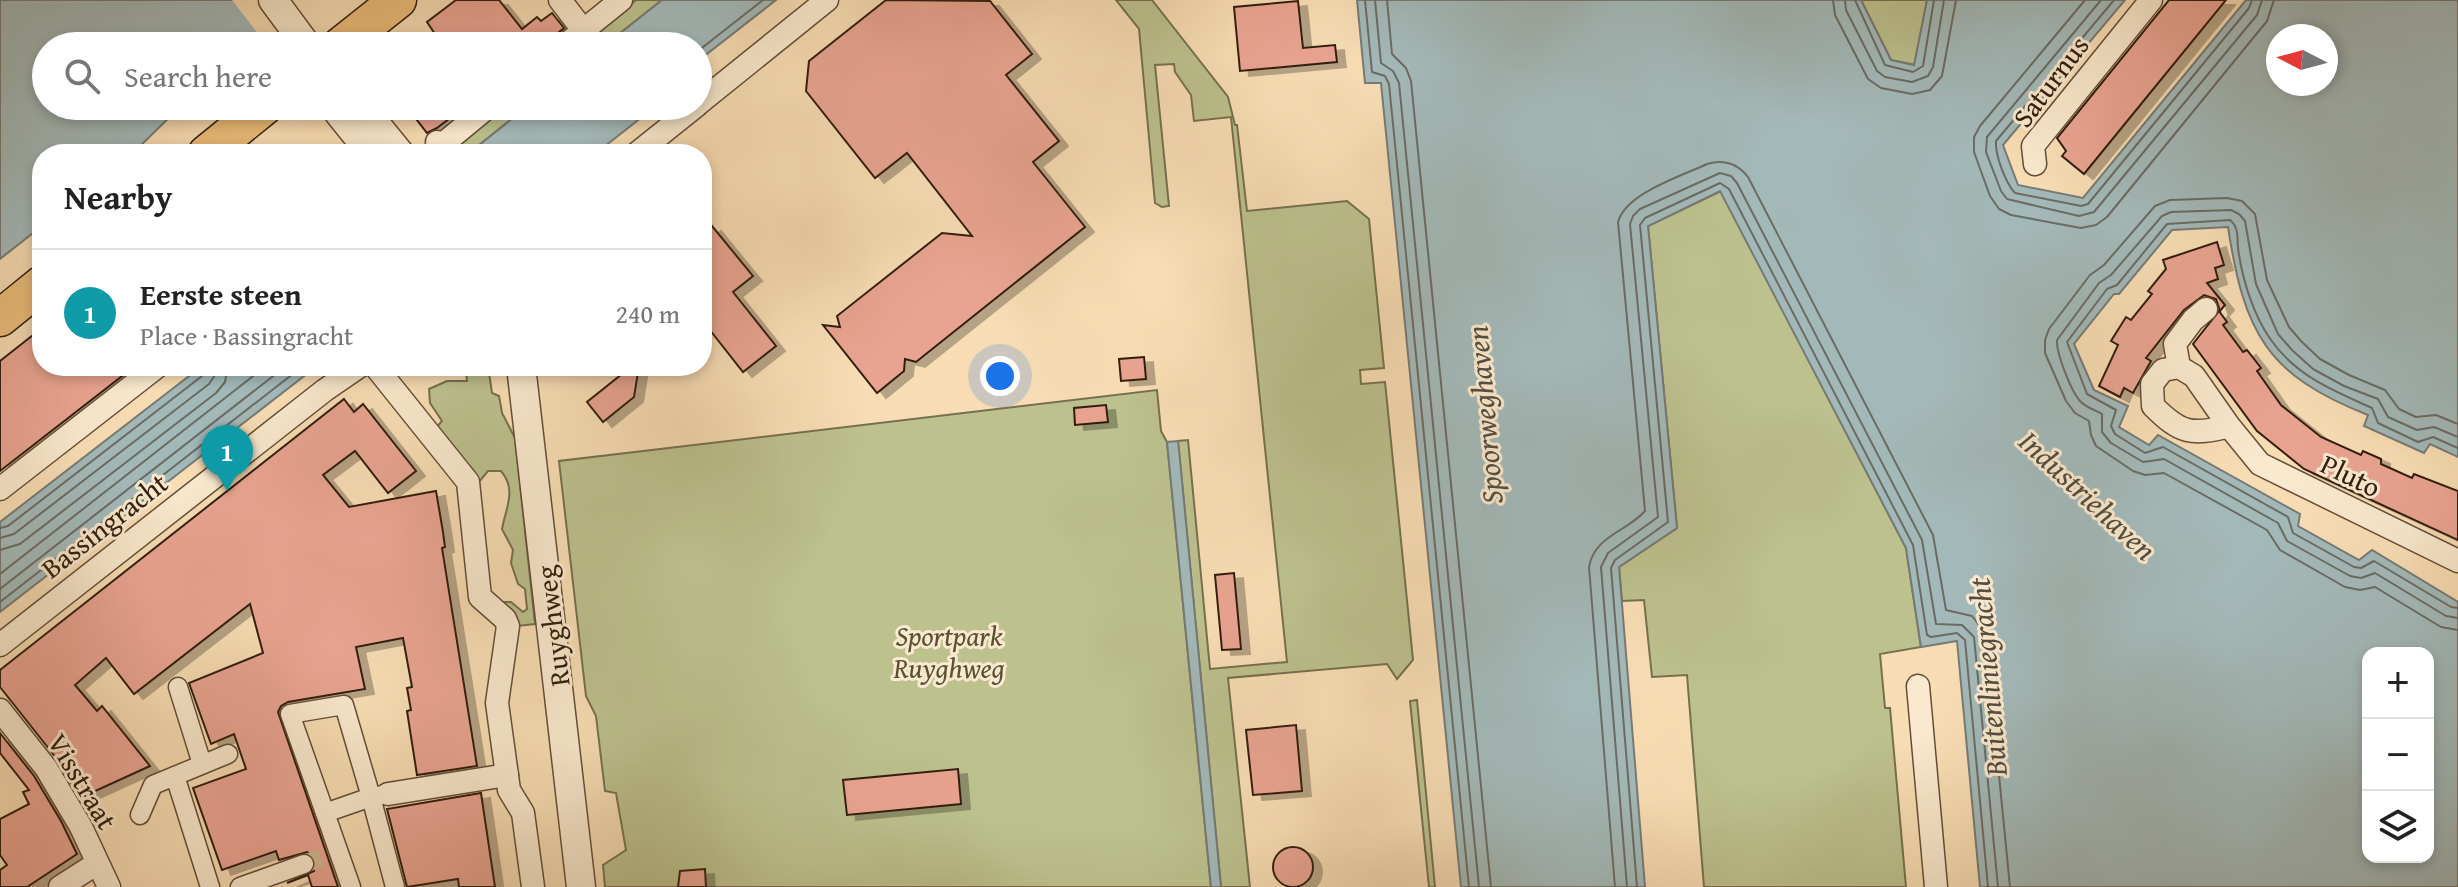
<!DOCTYPE html>
<meta charset="utf-8">
<style>
:root{--surface:#fff;--page:#f2f2f2;--text:#222;--muted:#767676;--line:#e0e0e0;--accent:#ea580c}
body{margin:0;font-family:"Gentium Book Plus",serif;background:var(--page);color:var(--text)}
.controls{position:absolute;right:24px;bottom:24px;display:grid;overflow:hidden;border-radius:16px;box-shadow:0 4px 12px #0003}
.controls button{width:72px;height:72px;display:grid;place-items:center;padding:0;border:0;border-bottom:2px solid var(--line);background:var(--surface);color:var(--text);font:40px sans-serif}
.compass{position:absolute;left:2266px;top:24px;width:72px;height:72px;border-radius:50%;background:var(--surface);box-shadow:0 4px 12px #0003;rotate:276deg}
.you{position:absolute;left:1000px;top:376px;width:28px;height:28px;margin:-20px;border:6px solid #fff;border-radius:50%;background:#1a73e8;box-shadow:0 0 0 12px #1a73e833}
.badge{display:grid;place-items:center;width:52px;height:52px;border-radius:50%;background:var(--accent);color:#fff;font-size:26px;font-weight:700}
.pin{position:absolute;translate:-50% -66px;filter:drop-shadow(0 2px 4px #0008)}
.pin::after{content:'';position:absolute;top:42px;width:28px;height:24px;background:inherit;clip-path:polygon(0 0,100% 0,50% 100%)}
.list{margin:0;padding:0;list-style:none}
h2{display:flex;justify-content:space-between;align-items:center;height:104px;margin:0;padding:0 32px;font-size:34px}
h2 small{font-size:26px;font-weight:400;color:var(--muted)}
.list li{display:grid;grid-template-columns:52px 1fr auto;gap:24px;align-items:center;box-sizing:border-box;height:128px;padding:0 32px;border-top:2px solid var(--line)}
.list b{display:block;font-size:30px;white-space:nowrap}
.list p{margin:0;font-size:26px;white-space:nowrap;color:var(--muted)}
.list em{font-size:26px;font-style:normal;color:var(--muted)}
.icon{flex:none;width:44px;height:44px;fill:none;stroke:currentColor;stroke-width:2;stroke-linecap:round;stroke-linejoin:round}
.map{position:relative;flex:none;width:2458px;height:887px;overflow:hidden}
.search{position:absolute;background:var(--surface);box-shadow:0 4px 12px #0003;left:32px;top:32px;width:680px;height:88px;display:flex;align-items:center;gap:20px;box-sizing:border-box;padding:0 28px;border-radius:44px;color:var(--muted);font-size:30px}
.panel{position:absolute;background:var(--surface);box-shadow:0 4px 12px #0003;left:32px;top:144px;width:680px;height:232px;border-radius:32px}
.map>svg:first-child{display:block}
</style>
<div class="map">
<svg width="2458" height="887" viewBox="0 0 2458 887">
<defs>
<filter id="shadow"><feDropShadow dx="9" dy="5" stdDeviation="0" flood-color="#0004"/></filter>
</defs>
<rect width="100%" height="100%" fill="#f8ddb4"/>
<filter id="stains"><feTurbulence type="fractalNoise" baseFrequency=".0025" numOctaves="4"/><feColorMatrix values="0 0 0 0 .2 0 0 0 0 .09 0 0 0 0 .02 0 0 0 .5 -.17"/></filter>
<radialGradient id="worn" r=".72"><stop offset=".6" stop-color="#630" stop-opacity="0"/><stop offset="1" stop-color="#630" stop-opacity=".3"/></radialGradient>
<!-- green -->
<g fill="#bcc18e" stroke="#77704e" stroke-width="2">
<path d="M636,0H662L604,46H578Z"/>
<path d="M1116,0H1152L1228,97L1235,125H1237L1247,211L1347,201L1369,219L1384,368L1360,370L1361,384L1385,382L1413,660L1397,679L1387,664L1228,678L1250,887H1221L1178,441L1188,440L1210,669L1287,662L1231,117L1194,121L1191,95L1175,72L1174,64L1155,65L1169,206L1162,207L1155,203L1139,29Z"/>
<path d="M1861,0H1927L1915,65L1891,60Z"/>
<path d="M502,106H528L468,154H442Z"/>
<path d="M1721,191L1906,548L1921,647L1880,654L1885,708H1890L1906,887H1704L1687,675L1652,677L1644,600L1622,601L1619,567L1677,528L1648,226Z"/>
<path d="M448,366H488L492,393L499,396L502,413L515,438L535,624L517,626L499,602H511L523,612L527,609L525,589L518,584L511,563L513,550L502,529C506,507 517,490 501,471H488L479,482L436,428L442,421L430,403L429,389L447,381H467L466,371Z"/>
<path d="M1157,390L1161,431L1167,442L1211,887H605L603,865L626,850L616,793L605,791L596,716L586,696L559,461Z"/>
<path d="M1417,700L1435,887H1429L1410,701Z"/>
</g>
<!-- water -->
<g fill="#a3b9b9" stroke="#767b75" stroke-width="2" fill-rule="evenodd">
<path d="M0,0H300L259,32L263,40L256,46H46V106H181L132,154H42V226L0,259Z"/>
<path d="M662,0H776L698,61V46H604Z"/>
<path d="M1357,0H1861L1891,60L1914,65L1927,0H2125L2003,145L2018,185L2083,198L2246,0H2458V457L2430,444L2424,453L2364,426L2368,415C2266,375 2244,332 2228,227L2172,230L2119,294H2114L2074,344L2094,390L2128,406L2119,427L2149,445L2158,435L2300,514L2298,526L2359,560L2372,550L2458,602V887H1980L1957,641L1921,647L1906,548L1720,191L1648,226L1677,528L1619,567L1645,887H1461L1381,83H1365ZM2278,36H2326V84H2278ZM2428,653V857H2368V653Z"/>
<path d="M528,106H656L595,154H468Z"/>
<path d="M202,366H317L0,612V522Z"/>
<path d="M1178,441L1180,460L1221,887H1211L1167,442Z"/>
</g>
<!-- pier -->
<path fill="#f8ddb4" d="M232,0H304L264,33L267,37L263,40Z"/>
<g fill="none" stroke-linecap="round" stroke-linejoin="round">
<!-- shore -->
<g stroke="#6a6c64" stroke-width="2">
<path d="M1365,0L1372,72L1385,76L1389,84L1469,887"/>
<path d="M1375,0L1381,63L1393,71L1399,83L1479,887"/>
<path d="M1387,0L1392,54L1406,68L1411,81L1491,887"/>
<path d="M1833,0L1835,15L1868,79L1881,88L1912,94L1930,90L1942,76L1956,0"/>
<path d="M1845,0L1846,10L1877,71L1885,77L1912,82L1928,76L1933,67L1944,0"/>
<path d="M1855,0L1885,65L1913,72L1923,66L1934,0"/>
<path d="M2085,0L1980,126L1974,137V152L1990,196L1999,209L2011,215L2081,228L2096,225L2107,217L2267,21L2274,0"/>
<path d="M2101,0L1987,137L1986,152L2001,191L2007,199L2079,216L2094,212L2257,15L2262,0"/>
<path d="M2114,0L1996,141C1995,155 2005,182 2015,193L2081,206L2088,204L2249,8L2252,0"/>
<path d="M698,51L763,0"/>
<path d="M2458,424L2436,415L2416,417L2399,409L2385,390L2349,375L2320,359L2301,341L2289,327L2267,280L2255,214L2242,201L2227,198L2170,200L2155,206L2104,265L2090,275L2049,329L2045,340V353L2066,401L2075,413L2089,421L2091,435L2096,446L2133,471L2145,475L2164,473L2267,530L2280,550L2345,587L2360,590L2375,587L2441,627L2458,630"/>
<path d="M2458,437L2434,427L2417,430L2388,417L2378,399L2344,386L2313,369L2292,350L2278,334L2256,284L2245,221L2239,214L2231,210L2171,212L2162,216L2111,275L2099,283L2057,340C2056,353 2071,391 2080,401C2085,407 2095,410 2102,414V432L2111,443L2143,462L2164,459L2278,523L2287,541L2350,576L2361,578L2375,573L2446,616L2458,618"/>
<path d="M2458,448L2433,437L2418,442L2378,423L2372,408C2334,391 2296,376 2271,340C2253,315 2242,278 2238,248C2237,237 2239,227 2230,220L2167,224L2117,285L2107,289L2067,342L2087,394L2116,410L2111,426L2115,434L2145,453L2163,447L2288,517L2293,533L2354,567L2361,568L2374,561L2451,607L2458,608"/>
<path d="M0,528L8,526L202,376L206,366"/>
<path d="M0,538L14,534L209,384L215,375L216,366"/>
<path d="M0,550L20,544L216,393L225,382L228,366"/>
<path d="M0,574L266,366"/>
<path d="M0,589L286,366"/>
<path d="M0,602L303,366"/>
<path d="M1615,887L1589,567C1594,536 1628,531 1645,511L1618,222C1626,193 1682,176 1707,164C1724,159 1737,163 1748,177L1933,535L1946,610L1972,616L1985,633L2010,887"/>
<path d="M1627,887L1601,567L1608,553L1658,517L1630,224L1633,216L1640,209L1720,173L1731,176L1737,183L1922,540L1936,624L1962,625L1974,637L1998,887"/>
<path d="M1637,887L1611,568L1615,560L1668,522L1640,225L1645,218L1720,183L1729,189L1913,545L1927,635L1931,637L1957,633L1965,640L1988,887"/>
</g>
</g>
<!-- building -->
<g fill="#e9a491" stroke="#321f0e" stroke-width="2" filter="url(#shadow)">
<path d="M456,0H499L522,29L537,17L541,21L552,13L564,28L542,46H443L427,22Z"/>
<path d="M886,0L990,1L1032,54L1006,75L1059,141L1033,162L1085,227L916,362L905,359L904,371L877,393L823,325L840,327L837,316L942,233L972,236L907,153L875,178L806,91L809,61Z"/>
<path d="M2169,0H2226L2084,174L2062,156L2066,151L2057,138Z"/>
<path d="M1298,1L1303,48L1335,45L1337,62L1240,71L1234,7Z"/>
<path d="M406,106H466L437,128L427,133Z"/>
<path d="M712,226L753,276L733,292L776,346L743,372L702,320V234Z"/>
<path d="M2217,242L2224,265L2215,268L2218,279L2207,283L2225,305L2220,311L2216,299L2204,295L2184,310L2146,358L2151,361L2133,393L2124,388L2120,397L2099,386L2118,345L2111,341L2126,317L2131,320L2152,294L2148,291L2166,269L2163,260Z"/>
<path d="M2219,311L2227,322L2223,325L2243,352L2247,350L2261,368L2257,371L2281,405L2321,437L2361,455L2363,451L2381,459V464L2412,478L2414,474L2458,491V540L2304,469L2257,431L2193,344Z"/>
<path d="M42,328V366H135L0,471V361Z"/>
<path d="M1144,357L1146,379L1121,381L1119,359Z"/>
<path d="M632,366H639L634,397L603,422L587,402Z"/>
<path d="M344,399L354,412L363,404L416,471L388,493L355,451L323,475L349,507L436,491L443,532L445,547L442,548L477,766L417,775L407,711L411,710L407,688L412,687L403,638L356,647L365,689L288,702L281,706L278,712L338,887H312L308,875L287,883L314,871L315,859L307,852L279,860L276,851L222,870L193,788L246,769L234,734L211,744L189,683L263,653L250,604L134,694L106,658L75,685L97,711L102,706L150,766L80,798L57,759L0,687V670Z"/>
<path d="M1106,405L1108,422L1075,425L1074,408Z"/>
<path d="M1234,573L1241,649L1222,650L1215,575Z"/>
<path d="M1296,725L1302,791L1253,795L1246,730Z"/>
<path d="M0,733L34,776L61,821L77,854L27,887H0V870L7,865L0,855V819L29,804L23,792L29,790L0,753Z"/>
<path d="M958,769L961,804L847,815L843,780Z"/>
<path d="M481,793L495,887H459L458,879L407,887L387,809Z"/>
<circle cx="1293" cy="867" r="20"/>
<path d="M705,869L706,887H678L680,871Z"/>
</g>
<g fill="none" stroke-linecap="round" stroke-linejoin="round">
<!-- pedestrian-tunnel -->
<path stroke="#d0b793" stroke-width="18" stroke-dasharray="18 9" stroke-linecap="butt" d="M304,864L332,854"/>
<defs>
<g id="pedestrian">
<path d="M178,687L202,764"/>
<path d="M175,776L210,887"/>
<path d="M325,813L290,714L344,705L371,797L388,794"/>
<path d="M140,815L153,785L228,754"/>
<path d="M240,887L304,864"/>
<path d="M351,887L325,813L371,797L395,887"/>
</g>
<g id="minor">
<path d="M560,0L583,30"/>
<path d="M564,46L621,0"/>
<path d="M698,104L827,0"/>
<path d="M437,142L443,144L489,106"/>
<path d="M636,154L696,106"/>
<path d="M2035,164L2033,146L2151,0"/>
<path d="M375,366L468,482L480,597L505,619L508,626L497,703L509,790L523,813L533,887"/>
<path d="M2179,367L2175,344L2193,320L2206,309"/>
<path d="M2229,426C2191,436 2180,433 2153,406L2152,384L2163,370L2179,367L2194,376L2229,426L2260,464L2458,561"/>
<path d="M0,489L158,366"/>
<path d="M0,645L325,390L360,366"/>
<path d="M1918,686L1936,887"/>
<path d="M0,710L46,768L81,827L109,887"/>
<path d="M388,794L507,775"/>
<path d="M60,887L96,864"/>
</g>
<g id="tertiary">
<path d="M273,0L307,46"/>
<path d="M336,106L339,113L372,154"/>
<path d="M361,106L400,154"/>
<path d="M521,366L581,887"/>
</g>
<g id="primary">
<path d="M340,46L398,0"/>
<path d="M206,154L265,106"/>
<path d="M0,318L42,284"/>
</g>
</defs>
<!-- pedestrian casing -->
<use href="#pedestrian" stroke="#644e38" stroke-width="21"/>
<!-- minor casing -->
<use href="#minor" stroke="#644e38" stroke-width="25"/>
<!-- tertiary casing -->
<use href="#tertiary" stroke="#644e38" stroke-width="31"/>
<!-- primary casing -->
<use href="#primary" stroke="#321f0e" stroke-width="39"/>
<!-- pedestrian -->
<use href="#pedestrian" stroke="#fae9ce" stroke-width="18"/>
<!-- minor -->
<use href="#minor" stroke="#fae9ce" stroke-width="22"/>
<!-- tertiary -->
<use href="#tertiary" stroke="#fae9ce" stroke-width="28"/>
<!-- primary -->
<use href="#primary" stroke="#ecbe7a" stroke-width="36"/>
</g>
<g text-anchor="middle" dominant-baseline="central" stroke-width="6" stroke-linejoin="round" paint-order="stroke">
<!-- street labels -->
<g font-size="28" fill="#321f0e" stroke="#fae9ce">
<text transform="translate(2050 81) rotate(-53)">Saturnus</text>
<text transform="translate(2351 475) rotate(26)">Pluto</text>
<text transform="translate(104 525) rotate(-38)">Bassingracht</text>
<text transform="translate(552 626) rotate(-97)">Ruyghweg</text>
<text transform="translate(83 781) rotate(59)">Visstraat</text>
</g>
<!-- park labels -->
<g font-size="28" font-style="italic" fill="#5b5034" stroke="#fae9ce">
<text x="949" y="635">Sportpark<tspan x="949" dy="32">Ruyghweg</tspan></text>
</g>
<!-- water labels -->
<g font-size="30" font-style="italic" fill="#544d41" stroke="#fae9ce">
<text transform="translate(1484 415) rotate(-95)">Spoorweghaven</text>
<text transform="translate(2088 495) rotate(43)">Industriehaven</text>
<text transform="translate(1987 677) rotate(-95)">Buitenliniegracht</text>
</g>
</g>
<rect width="100%" height="100%" filter="url(#stains)"/>
<rect width="100%" height="100%" fill="url(#worn)"/>
</svg>
<div class="controls">
<button>+</button>
<button>−</button>
<button><svg class="icon" aria-label="layers" viewBox="0 0 24 24"><path d="M12 4l9 5-9 5-9-5zM3 14l9 5 9-5"/></svg></button>
</div>
<svg class="compass" viewBox="-18 -18 36 36"><path d="M0-13l5 13h-10z" fill="#e53935"/><path d="M0 13l5-13h-10z" fill="#767676"/></svg>
<div class="you"></div>
<div class="pin badge" style="left:227px;top:491px;background:#0f9aa8">1</div>
<div class="search"><svg class="icon" aria-label="search" viewBox="0 0 24 24"><circle cx="10" cy="10" r="6"/><path d="M15 15l6 6"/></svg>Search here</div>
<section class="panel">
<h2>Nearby<small></small></h2>
<ul class="list">
<li><span class="badge" style="background:#0f9aa8">1</span><div><b>Eerste steen</b><p>Place · Bassingracht</p></div><em>240 m</em></li>
</ul>
</section>
</div>
